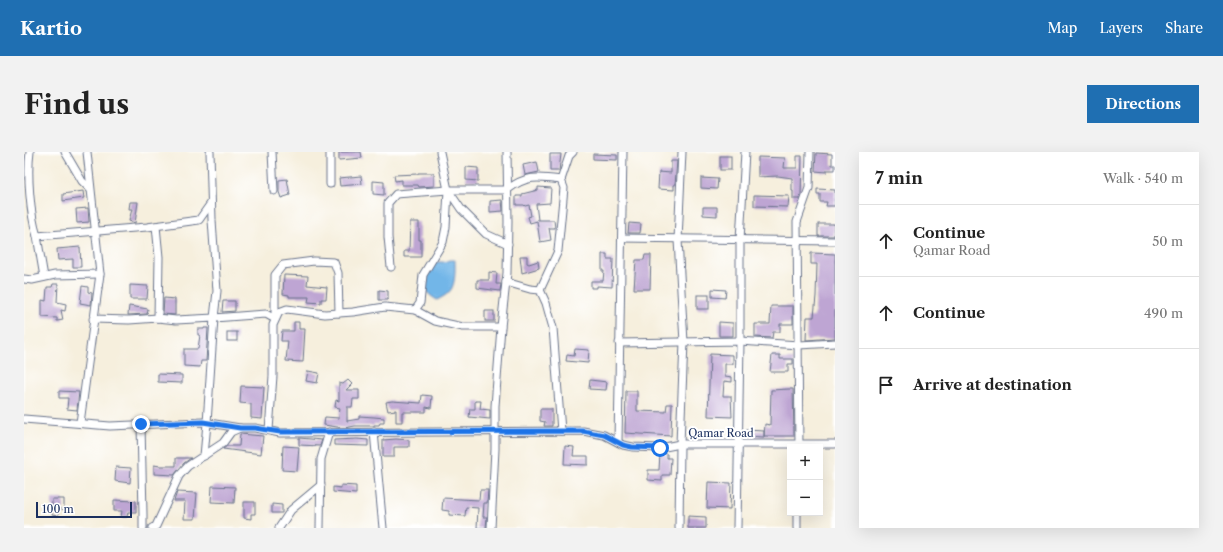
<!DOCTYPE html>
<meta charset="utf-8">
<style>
:root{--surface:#fff;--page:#f2f2f2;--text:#222;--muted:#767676;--line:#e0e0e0;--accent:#1f6fb2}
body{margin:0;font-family:"Libre Caslon Text",serif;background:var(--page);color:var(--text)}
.controls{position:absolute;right:12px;bottom:12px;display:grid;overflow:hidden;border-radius:0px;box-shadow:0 4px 16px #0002}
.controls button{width:36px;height:36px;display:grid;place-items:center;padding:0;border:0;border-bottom:1px solid var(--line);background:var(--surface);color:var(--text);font:20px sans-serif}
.scale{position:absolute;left:12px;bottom:10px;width:96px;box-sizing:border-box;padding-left:4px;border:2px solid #1b2f5e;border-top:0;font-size:11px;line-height:14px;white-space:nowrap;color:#1b2f5e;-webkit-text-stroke:3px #fff;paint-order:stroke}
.stop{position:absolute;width:12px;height:12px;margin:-9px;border:3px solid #1a73e8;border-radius:50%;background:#fff}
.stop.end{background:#1a73e8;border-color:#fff;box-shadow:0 1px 4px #0008}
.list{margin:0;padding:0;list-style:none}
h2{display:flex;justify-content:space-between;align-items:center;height:52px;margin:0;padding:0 16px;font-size:17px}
h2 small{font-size:13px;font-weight:400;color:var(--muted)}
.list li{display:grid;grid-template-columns:26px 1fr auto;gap:12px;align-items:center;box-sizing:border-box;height:72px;padding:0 16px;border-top:1px solid var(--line)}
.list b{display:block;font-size:15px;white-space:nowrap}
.list p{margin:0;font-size:13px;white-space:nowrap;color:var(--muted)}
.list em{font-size:13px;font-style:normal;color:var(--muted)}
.icon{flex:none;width:22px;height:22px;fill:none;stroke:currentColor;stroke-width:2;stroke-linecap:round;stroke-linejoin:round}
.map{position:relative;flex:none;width:811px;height:376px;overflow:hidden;border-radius:0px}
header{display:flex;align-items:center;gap:24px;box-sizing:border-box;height:56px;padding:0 20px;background:var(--accent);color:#fff}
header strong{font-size:19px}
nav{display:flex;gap:22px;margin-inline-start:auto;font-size:14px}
.intro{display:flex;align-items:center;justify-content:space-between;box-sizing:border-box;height:96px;padding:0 24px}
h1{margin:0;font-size:28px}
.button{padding:10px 18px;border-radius:0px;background:var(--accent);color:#fff;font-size:14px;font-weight:700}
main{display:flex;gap:24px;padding:0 24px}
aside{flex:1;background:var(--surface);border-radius:0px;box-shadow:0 4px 16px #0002}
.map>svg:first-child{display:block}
</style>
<header>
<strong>Kartio</strong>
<nav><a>Map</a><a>Layers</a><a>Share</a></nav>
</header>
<div class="intro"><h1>Find us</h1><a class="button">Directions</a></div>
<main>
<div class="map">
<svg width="811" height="376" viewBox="0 0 811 376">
<rect width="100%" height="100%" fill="#fff"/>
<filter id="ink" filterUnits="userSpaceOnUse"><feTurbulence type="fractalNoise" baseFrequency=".025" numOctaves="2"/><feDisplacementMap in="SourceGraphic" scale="8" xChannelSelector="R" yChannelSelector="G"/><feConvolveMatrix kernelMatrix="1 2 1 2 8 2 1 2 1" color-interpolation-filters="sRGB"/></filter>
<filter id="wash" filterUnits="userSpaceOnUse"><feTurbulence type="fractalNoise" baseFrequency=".012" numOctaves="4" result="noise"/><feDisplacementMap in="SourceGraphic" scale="16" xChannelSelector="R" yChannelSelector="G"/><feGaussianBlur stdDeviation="0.9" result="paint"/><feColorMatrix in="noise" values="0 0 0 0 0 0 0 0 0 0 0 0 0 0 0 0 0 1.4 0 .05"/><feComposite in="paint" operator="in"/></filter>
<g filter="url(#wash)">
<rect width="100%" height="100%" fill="#f6efdd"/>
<!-- water -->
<path fill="#72b6e8" stroke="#4672a3" d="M425,108H431C431,117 432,132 426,139C423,143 417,146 413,148C393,136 400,128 408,110H420Z"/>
<g id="blocks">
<!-- building -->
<g fill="#bea5d3">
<path d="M315,0H337L338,6L315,8Z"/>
<path d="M792,1L808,2V13H811V18H803V20L791,19Z"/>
<path d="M526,2H537L535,19H526Z"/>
<path d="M569,2L593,3V8L569,7Z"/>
<rect x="696" y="4" width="11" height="14"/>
<path d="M773,4H778L777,43L776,47H769V39H768V26L754,24L734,25V5L761,6L760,16H773Z"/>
<path d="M647,9H653L651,33H650V38L634,37L635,20L647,21Z"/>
<path d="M513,10L515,20L501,23L499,13Z"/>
<path d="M442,15L454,16V29L442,28Z"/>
<path d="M394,21H410V34L395,35L394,33H378V28L371,29L370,23L394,22Z"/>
<path d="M337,24L338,32L316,34L315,26Z"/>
<path d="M677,26L694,27L693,37L677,36Z"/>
<path d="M263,27L266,43L257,46L255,40V28Z"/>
<path d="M349,29L360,30V43L349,42Z"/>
<path d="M514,35L527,36L526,51L512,52L514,68H530L531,76H525L527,88L516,90L513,69L506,71L504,65L507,64L505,53L501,54L500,53H492V44H498V42L514,38Z"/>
<path d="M793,37L811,38V54H802L803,50H796V42H793Z"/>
<path d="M59,39L60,46L39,49V42Z"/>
<path d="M730,43L765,44L764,55L730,54Z"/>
<path d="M478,48L479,59L466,60V49Z"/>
<path d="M106,50H114L111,71L105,69L108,57H105Z"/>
<path d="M679,55H693V64L679,63Z"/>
<path d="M64,56L65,70L53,71L52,57Z"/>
<path d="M386,70H395V88H397V105H380V99H385Z"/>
<path d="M605,71L617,72L616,81H604Z"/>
<rect x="794" y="72" width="16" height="12"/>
<path d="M56,95L57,115H49V107L34,108L33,97Z"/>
<path d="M787,101L811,102V186L782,188L783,165H790L792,144L793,112H787Z"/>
<path d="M578,102H583V107H589L588,135L573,134V136H567V129H579L580,119H578Z"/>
<path d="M621,103H627L626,137H610L612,108H620Z"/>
<path d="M496,104H503V111L505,112L514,109L515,116L498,121Z"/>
<path d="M465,120L473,121L472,132H477L476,139L453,136V128H465Z"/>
<path d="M260,123L284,124L283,133L303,135L302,147H297V151L284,150L285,145H265V143L259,142Z"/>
<path d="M29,132H34L33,150L42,152L41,159L37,158L39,168L33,169V166L18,165V148L22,149L23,135H28Z"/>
<path d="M106,133L124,134L123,147H106Z"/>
<path d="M58,134L64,135V140L68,141L67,153L56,151Z"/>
<path d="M688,137L702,138L701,146L688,145Z"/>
<path d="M355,138L364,139V148H355Z"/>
<rect x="673" y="143" width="12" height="14"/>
<path d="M140,146L151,147V163L139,162Z"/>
<path d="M199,149H211V159L198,160Z"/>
<path d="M105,154L124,157L123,162L104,163Z"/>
<path d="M747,154H769V172H756V180H749L748,186L731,185V172H746Z"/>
<rect x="461" y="159" width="9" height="10"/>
<path d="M270,170H275V177H281L279,210L262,209L264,189H257L258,179H270Z"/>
<path d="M695,170L709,171V184H695Z"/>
<path d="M180,176H184L182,209H177L176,215L160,214V197H174L176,183H174V177H180Z"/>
<rect x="203" y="180" width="10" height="9"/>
<path d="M551,197L565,198L564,211L542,209L543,203L550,204Z"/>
<path d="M686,202L709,203V212H701V224L708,225V230L700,229L699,244H707L708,265L684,264Z"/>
<path d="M748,203H756V207H769V212H764V220H746Z"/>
<path d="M284,219L295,221L293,231L282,229Z"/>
<path d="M134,222L158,223V231L134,230Z"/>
<path d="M324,228L328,232L322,238H335V247H329L328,255H323V269L335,267V264L350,265L360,266V271H356L355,273H350V274H331L320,276L300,273L301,265L315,266L316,256L311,255L312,248L315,249V231L319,232Z"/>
<path d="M566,228L583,230L582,238L565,237Z"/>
<path d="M217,234L240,235L238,267L227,266V252L216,251Z"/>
<path d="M765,237H769L770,284H740L741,272L746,273L747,238Z"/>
<path d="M35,239L55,240L53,258L43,257L44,246H35Z"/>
<path d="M602,239H613V259L642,260L643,252H648L647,284L601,281Z"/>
<path d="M398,243L408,244L407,256L402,255V260H378V270H372V258L364,259L362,250L368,249L397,251Z"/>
<path d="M451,249H457L456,257L466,258V267L445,265L446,257H451Z"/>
<path d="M516,257H528V274H520L521,270L516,269Z"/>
<path d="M722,278L740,279V285L722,284Z"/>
<path d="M216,282L239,284L237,302L199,297L203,294H215Z"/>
<path d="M275,286L298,288L296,294L275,293Z"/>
<path d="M333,287L344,288V294L310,293V288Z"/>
<path d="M372,287L385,288V295H370V305H359V288Z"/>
<path d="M259,294L275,295L273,319L258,318Z"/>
<path d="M541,294L550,295L549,304H564V313L540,312Z"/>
<path d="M636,301L643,302V306H647L646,323H638V329L624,328V318H635Z"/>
<path d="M152,306H167L160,311L150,323L130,322V313L136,314H152Z"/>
<path d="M92,315L107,316L106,331L91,329Z"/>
<path d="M684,330L707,331L706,357L683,356Z"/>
<path d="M317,333L332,334V342L309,340V335L317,336Z"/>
<path d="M188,334L211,335L210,351L187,350Z"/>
<path d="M456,338H464L463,351H460L459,365H463L462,376H453L454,356L442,355L441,364L425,363V359L418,358L419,346L455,348Z"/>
<path d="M153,340L173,341L171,367H160L161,349H150Z"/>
<path d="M28,347H40V357H34V364L28,363Z"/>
<path d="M90,348L112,349V360H104L103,365H97L98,359H90Z"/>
<path d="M220,350H231V362H227V367L220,366Z"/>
<path d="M248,352L258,353V361H248Z"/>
<path d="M664,364L682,365V376H664Z"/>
</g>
</g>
</g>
<g filter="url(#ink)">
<use href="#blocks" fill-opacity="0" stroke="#68728a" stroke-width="1"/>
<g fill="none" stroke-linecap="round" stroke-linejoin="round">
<defs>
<g id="street">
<path d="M6,0C3,22 6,62 13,84L123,75L175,68L187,51"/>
<path d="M41,0L58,29L66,37"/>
<path d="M186,0L188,68L193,139L190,166L242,162L251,167V123L259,113L290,109L310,110L314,121L315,161"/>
<path d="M248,0L250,39"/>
<path d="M306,0V32"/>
<path d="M537,28L545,4L549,0"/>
<path d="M424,38L437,57L462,82L484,92"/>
<path d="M132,74L135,105L134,166"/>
<path d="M13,84L20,125"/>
<path d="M598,86L811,89"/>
<path d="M367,115L364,85V51L372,42L424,38H483C502,23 514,25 537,28L540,36L534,99L516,138"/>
<path d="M0,127L8,128L31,123L76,122"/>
<path d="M482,130L506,137L516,138L522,151L529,176L537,279"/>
<path d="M391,158L411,169L439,175H477"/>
<path d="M69,167L105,168L134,166L152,168L190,166L183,271L180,304"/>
<path d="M595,191L716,189L775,193L811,191"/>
<path d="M0,267L86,274L179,270L216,276"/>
<path d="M56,271L76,122L63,0"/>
<path d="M117,273L119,362V376"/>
<path d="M245,278L249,224V173L255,160L263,157L301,162L329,160L361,155L391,158L396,151L399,123L419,90L422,75L424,38L416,0"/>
<path d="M350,280L359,376"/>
<path d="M594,290L599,0"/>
<path d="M775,295L773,70L785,36L786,0"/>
<path d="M128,376L132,374L155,324L164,314L199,291L207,280L216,276H231L256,281L559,279L580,283L599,293L609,295L636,296L656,292H811"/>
<path d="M255,376L267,358L297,333"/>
<path d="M296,376L297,307L305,280"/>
<path d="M467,376L471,297V254L477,175L483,121L484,70L483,0"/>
<path d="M655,376L656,292L660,190L654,88L658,0"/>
<path d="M713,376L716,189V88L721,0"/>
<path d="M773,376V361"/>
</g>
</defs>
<!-- street casing -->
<use href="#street" stroke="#68728a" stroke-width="9"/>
<!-- street -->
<use href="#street" stroke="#fff" stroke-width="7"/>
</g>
</g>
<g fill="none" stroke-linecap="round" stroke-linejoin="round" filter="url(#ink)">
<!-- route -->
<path stroke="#1a73e8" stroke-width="5" d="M117,272L179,270L216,276H231L256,280L559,279L580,283L599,293L608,295L636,296"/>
</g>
<g text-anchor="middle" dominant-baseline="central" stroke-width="4" stroke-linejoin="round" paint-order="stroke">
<!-- street labels -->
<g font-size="11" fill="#1b2f5e" stroke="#fff">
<text x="697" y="281">Qamar Road</text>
</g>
</g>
</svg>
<div class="controls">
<button>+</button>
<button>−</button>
</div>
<div class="scale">100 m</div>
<div class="stop" style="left:636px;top:296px"></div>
<div class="stop end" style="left:117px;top:272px"></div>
</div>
<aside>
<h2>7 min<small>Walk · 540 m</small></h2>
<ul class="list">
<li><svg class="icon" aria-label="ahead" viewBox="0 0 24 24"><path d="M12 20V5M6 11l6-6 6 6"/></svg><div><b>Continue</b><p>Qamar Road</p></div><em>50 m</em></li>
<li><svg class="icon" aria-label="ahead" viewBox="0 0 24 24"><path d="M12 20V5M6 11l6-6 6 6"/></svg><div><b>Continue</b></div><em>490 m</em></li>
<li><svg class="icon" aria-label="arrive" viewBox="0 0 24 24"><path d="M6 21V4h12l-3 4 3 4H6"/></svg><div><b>Arrive at destination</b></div></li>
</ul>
</aside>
</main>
